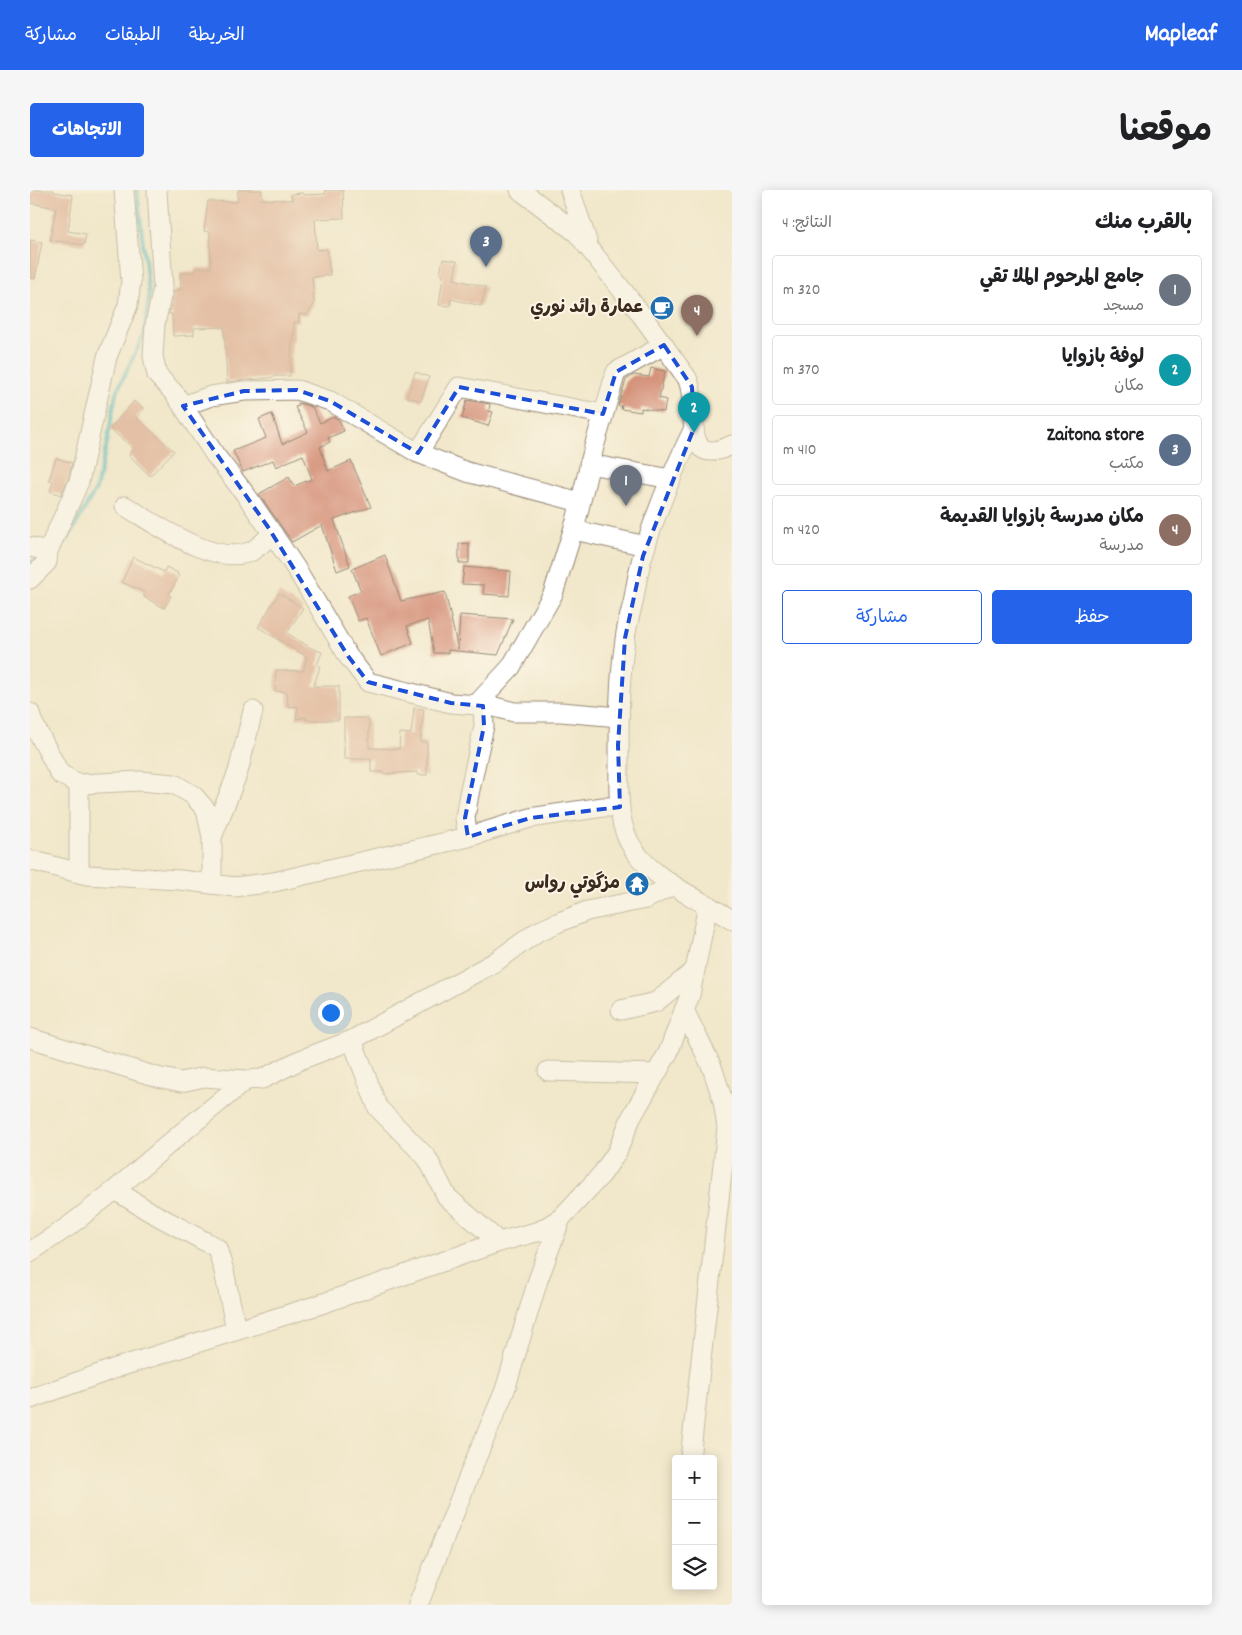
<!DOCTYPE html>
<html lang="ar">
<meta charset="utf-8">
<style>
:root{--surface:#fff;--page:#f6f6f6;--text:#202124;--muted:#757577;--line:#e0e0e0;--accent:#2563eb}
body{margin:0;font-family:Dekko,"Playpen Sans Arabic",sans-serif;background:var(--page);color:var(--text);direction:rtl}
.controls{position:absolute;right:15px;bottom:15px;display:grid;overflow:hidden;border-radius:5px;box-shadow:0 2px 12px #0003}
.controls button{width:45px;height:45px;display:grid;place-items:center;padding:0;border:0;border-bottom:1px solid var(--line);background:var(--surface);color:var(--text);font:25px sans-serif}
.you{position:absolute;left:300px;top:822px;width:18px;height:18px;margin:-12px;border:4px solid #fff;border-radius:50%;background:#1a73e8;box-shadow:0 0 0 8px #1a73e833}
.badge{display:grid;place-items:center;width:32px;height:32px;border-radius:50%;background:var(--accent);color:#fff;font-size:16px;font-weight:700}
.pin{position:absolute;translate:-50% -41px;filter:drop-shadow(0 1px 2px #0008)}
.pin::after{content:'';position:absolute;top:26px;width:18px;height:15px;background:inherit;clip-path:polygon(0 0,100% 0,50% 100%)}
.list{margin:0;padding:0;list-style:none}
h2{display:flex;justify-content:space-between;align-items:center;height:65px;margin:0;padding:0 20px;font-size:21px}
h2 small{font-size:16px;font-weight:400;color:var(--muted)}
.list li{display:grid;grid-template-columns:32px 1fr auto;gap:15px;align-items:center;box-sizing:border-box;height:70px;margin:0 10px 10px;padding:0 10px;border:1px solid var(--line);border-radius:5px}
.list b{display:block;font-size:19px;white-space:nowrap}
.list p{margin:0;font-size:16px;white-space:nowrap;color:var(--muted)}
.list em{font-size:16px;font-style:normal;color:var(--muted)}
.actions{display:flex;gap:10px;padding:15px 20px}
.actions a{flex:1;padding:11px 0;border:1px solid var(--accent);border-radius:5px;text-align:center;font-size:18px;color:var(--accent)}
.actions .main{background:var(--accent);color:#fff}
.icon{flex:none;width:28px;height:28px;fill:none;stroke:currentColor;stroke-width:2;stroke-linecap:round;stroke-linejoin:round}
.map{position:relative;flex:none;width:702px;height:1415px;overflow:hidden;direction:ltr;border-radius:5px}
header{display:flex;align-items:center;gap:30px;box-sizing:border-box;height:70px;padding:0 25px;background:var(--accent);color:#fff}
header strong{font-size:24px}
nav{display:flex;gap:28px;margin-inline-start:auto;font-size:18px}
.intro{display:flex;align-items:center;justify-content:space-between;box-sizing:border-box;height:120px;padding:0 30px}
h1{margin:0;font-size:35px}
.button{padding:12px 22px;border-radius:5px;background:var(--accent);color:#fff;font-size:18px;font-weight:700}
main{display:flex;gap:30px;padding:0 30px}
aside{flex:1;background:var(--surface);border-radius:5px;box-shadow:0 2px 12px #0003}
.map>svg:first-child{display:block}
</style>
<header>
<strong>Mapleaf</strong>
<nav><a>الخريطة</a><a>الطبقات</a><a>مشاركة</a></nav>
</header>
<div class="intro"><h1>موقعنا</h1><a class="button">الاتجاهات</a></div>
<main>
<aside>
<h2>بالقرب منك<small>النتائج: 4</small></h2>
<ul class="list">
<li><span class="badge" style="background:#6b7280">1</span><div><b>جامع المرحوم الملا تقي</b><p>مسجد</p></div><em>320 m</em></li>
<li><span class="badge" style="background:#0f9aa8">2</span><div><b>لوفة بازوايا</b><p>مكان</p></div><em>370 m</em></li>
<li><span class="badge" style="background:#5c6f8a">3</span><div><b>Zaitona store</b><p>مكتب</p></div><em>410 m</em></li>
<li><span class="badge" style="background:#8d6e63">4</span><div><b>مكان مدرسة بازوايا القديمة</b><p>مدرسة</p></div><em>420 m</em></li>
</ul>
<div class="actions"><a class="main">حفظ</a><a>مشاركة</a></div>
</aside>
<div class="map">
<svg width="702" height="1415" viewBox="0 0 702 1415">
<rect width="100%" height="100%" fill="#fcf5e5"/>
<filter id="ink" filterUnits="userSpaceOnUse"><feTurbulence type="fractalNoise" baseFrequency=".02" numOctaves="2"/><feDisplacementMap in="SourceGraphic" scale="10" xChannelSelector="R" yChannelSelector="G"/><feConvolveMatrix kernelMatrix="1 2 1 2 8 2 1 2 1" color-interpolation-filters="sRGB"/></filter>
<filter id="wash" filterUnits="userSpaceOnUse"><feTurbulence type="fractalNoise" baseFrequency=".0096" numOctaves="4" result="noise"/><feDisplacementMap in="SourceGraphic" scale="20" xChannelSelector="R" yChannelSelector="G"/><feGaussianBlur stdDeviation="1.12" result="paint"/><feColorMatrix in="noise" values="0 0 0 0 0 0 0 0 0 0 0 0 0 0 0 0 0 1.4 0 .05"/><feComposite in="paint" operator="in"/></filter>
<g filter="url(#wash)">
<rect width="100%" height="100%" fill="#f1e7ca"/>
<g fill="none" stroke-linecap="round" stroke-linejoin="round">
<!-- stream -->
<g stroke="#44b2bf" stroke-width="4">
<path d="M29,354L37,350L66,299L77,253L86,203L114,145L119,106L107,0"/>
<path d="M0,373L11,366"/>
</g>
</g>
<g id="blocks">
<!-- building -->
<g fill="#d5927a">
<path d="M0,0H24V2L43,5L38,41L56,44L54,55L20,50L26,18L0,13Z"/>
<path d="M208,0H232V9L262,10L261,4L273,3L274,5L296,4L295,0H313L314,28L285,29L287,60L297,59L300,85L282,87L284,114L277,125L269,124V132H264V151H262L260,186H246L240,188L197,192L194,137L164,138V145L143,146L142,124H139L144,101L151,99L150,83L164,82L166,78H181L180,42L174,41L178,11L207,12Z"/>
<path d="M0,50L12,52L5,89L0,88Z"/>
<path d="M413,69L427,71L424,89L456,97L451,116L421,109L420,116L409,115L413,85L410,84Z"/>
<path d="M621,178L635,181L629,208L636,210L634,222L611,218V222L591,219L592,216H588L596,190L604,185L619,187Z"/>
<path d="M385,182L399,187L391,211L377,207Z"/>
<path d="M437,210L460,214L459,221L463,222L458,236L432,228Z"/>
<path d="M104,211L114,219L106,228L144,261L120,286L99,265L104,259L80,239Z"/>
<path d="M268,213L282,217L290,233L304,227L309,230L314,241L298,248L300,252L290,257L298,281L321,271L341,317L304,330L320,376L307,381L292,335L262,352L229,304L259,287L264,296L282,289L273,265L246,277L243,270L213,282L203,261L236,248L229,229L242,224L252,254L278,242L265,217L269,216Z"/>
<path d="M26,268L42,273L38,288L31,305L20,301L23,291L19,290Z"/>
<path d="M439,353V373H429V354Z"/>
<path d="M355,365L371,411L415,402L428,459L430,425L483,429L468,465L418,460V463H404L398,430L377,436L383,453L351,466L336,428L328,431L318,406L331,401L322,379Z"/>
<path d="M103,367L134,382L136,377L148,383L147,384L149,386L139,404L141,406L134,418L114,407V402L92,392Z"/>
<path d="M434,377L481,381L479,406L453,404L454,395L432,394Z"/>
<path d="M249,403L273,418L257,443L281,458L292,462L287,475L290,476L286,489L283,496H309V530H276V527L266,529L268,516L258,517L257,502L245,501L246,480L273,481L277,467L228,437Z"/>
<path d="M384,518L394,519L390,552H397V585H387V582L353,584V582H341V569H314V528H337L339,532V558L369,559L370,543L381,544Z"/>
</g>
</g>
</g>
<g filter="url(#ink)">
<use href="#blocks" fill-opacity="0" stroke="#968874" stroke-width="1"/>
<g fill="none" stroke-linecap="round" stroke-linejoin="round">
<defs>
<g id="minor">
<path d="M127,0L133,98L125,134L123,166L127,185L145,204L185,265L216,305L238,337L267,380L318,466L338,492L421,513L461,516L484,522H531L589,527"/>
<path d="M490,0L547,43L608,120L657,188C671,215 647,281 702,255"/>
<path d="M540,0L557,51"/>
<path d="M153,216L181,206L214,201L267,200L300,211L388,263L437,282L550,312"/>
<path d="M664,238C644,279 626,321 613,365C608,380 606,397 603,413C600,425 596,438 595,450C589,490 589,531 589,571C589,601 586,634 604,660C625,691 671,710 702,730"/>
<path d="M388,263L429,197L573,224"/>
<path d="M559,274L641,289"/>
<path d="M95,316C126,334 185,378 222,361C229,357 236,349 243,344"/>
<path d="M544,340L616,356"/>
<path d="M0,357L18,361"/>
<path d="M0,389L17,372L18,361L49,292L77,167L98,115L101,91L94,0"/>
<path d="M446,515L481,477L523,404L546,331L564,257L586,182L634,155"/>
<path d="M0,523L2,531L30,584L49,594L110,591L144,594L163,605L176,620L182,647V694"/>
<path d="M182,647L208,582L223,521"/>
<path d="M438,647L435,628L439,604L454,536L453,516"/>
<path d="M0,670L57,685L150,690L205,697L244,692L438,647L500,628L573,617H590"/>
<path d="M49,683V594"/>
<path d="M591,820L626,812L665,780"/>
<path d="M654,820L682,877L693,911L697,938L660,1269"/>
<path d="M0,848L127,887L151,892L174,887L216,890L232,889L270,870L322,850L465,772L507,742L527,733L557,721L616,709L643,695"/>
<path d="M322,850L348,918L397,968L417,1007L469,1052"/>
<path d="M518,881L626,884"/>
<path d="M85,1000L117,1020L187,1058L194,1081L206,1140"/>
<path d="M0,1062L39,1036L85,1000L148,946L216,890"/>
<path d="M0,1209L86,1178L288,1115L469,1052L510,1041L531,1028L572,984L587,962L601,928L638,863L660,805L678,715"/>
<path d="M388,1415L442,1278L475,1200L508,1090L531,1028"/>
</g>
</defs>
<!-- minor casing -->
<use href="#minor" stroke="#968874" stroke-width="21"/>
<!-- minor -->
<use href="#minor" stroke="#fff" stroke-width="19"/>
</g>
</g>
<!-- marked area -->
<path d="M0 0H702V1415H0ZM634,155L662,197L664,238L613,366L595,448L588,555L590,617L500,628L438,647L435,628L454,536L453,516L421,513L338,492L318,466L238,337L153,216L214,201L267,200L300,211L388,263L429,197L573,224L586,182Z" fill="#f1e7ca" fill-opacity=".55" fill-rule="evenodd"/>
<path fill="none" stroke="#1d4ed8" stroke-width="4" stroke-dasharray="10 6" stroke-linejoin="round" d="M634,155L662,197L664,238L613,366L595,448L588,555L590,617L500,628L438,647L435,628L454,536L453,516L421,513L338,492L318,466L238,337L153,216L214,201L267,200L300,211L388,263L429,197L573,224L586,182Z"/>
<!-- icons -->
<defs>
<symbol id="cafe-disc" viewBox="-11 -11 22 22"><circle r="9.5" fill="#1f6fb2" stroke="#fcf5e5"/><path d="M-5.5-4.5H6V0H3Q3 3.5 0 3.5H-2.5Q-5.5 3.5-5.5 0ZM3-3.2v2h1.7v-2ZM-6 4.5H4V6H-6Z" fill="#fff"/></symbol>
<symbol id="temple-disc" viewBox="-11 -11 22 22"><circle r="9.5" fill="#1f6fb2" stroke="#fcf5e5"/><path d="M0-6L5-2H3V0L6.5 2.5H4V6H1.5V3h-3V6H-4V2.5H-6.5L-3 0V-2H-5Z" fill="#fff"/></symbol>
</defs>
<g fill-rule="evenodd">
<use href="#cafe-disc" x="618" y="104" width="28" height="28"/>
<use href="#temple-disc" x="593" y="680" width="28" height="28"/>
</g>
<g text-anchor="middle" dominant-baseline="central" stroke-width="4" stroke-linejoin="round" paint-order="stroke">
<!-- poi labels -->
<g font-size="18" font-weight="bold" fill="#3b2a1e" stroke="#fcf5e5" text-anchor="end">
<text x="614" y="118">عمارة رائد نوري</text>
<text x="590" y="694">مزگوتي رواس</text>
</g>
</g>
</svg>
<div class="controls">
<button>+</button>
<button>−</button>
<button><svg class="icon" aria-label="layers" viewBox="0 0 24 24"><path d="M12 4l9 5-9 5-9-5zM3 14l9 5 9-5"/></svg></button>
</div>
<div class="you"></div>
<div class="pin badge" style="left:596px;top:316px;background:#6b7280">1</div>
<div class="pin badge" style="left:664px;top:243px;background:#0f9aa8">2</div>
<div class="pin badge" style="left:456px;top:77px;background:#5c6f8a">3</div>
<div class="pin badge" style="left:667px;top:146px;background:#8d6e63">4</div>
</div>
</main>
